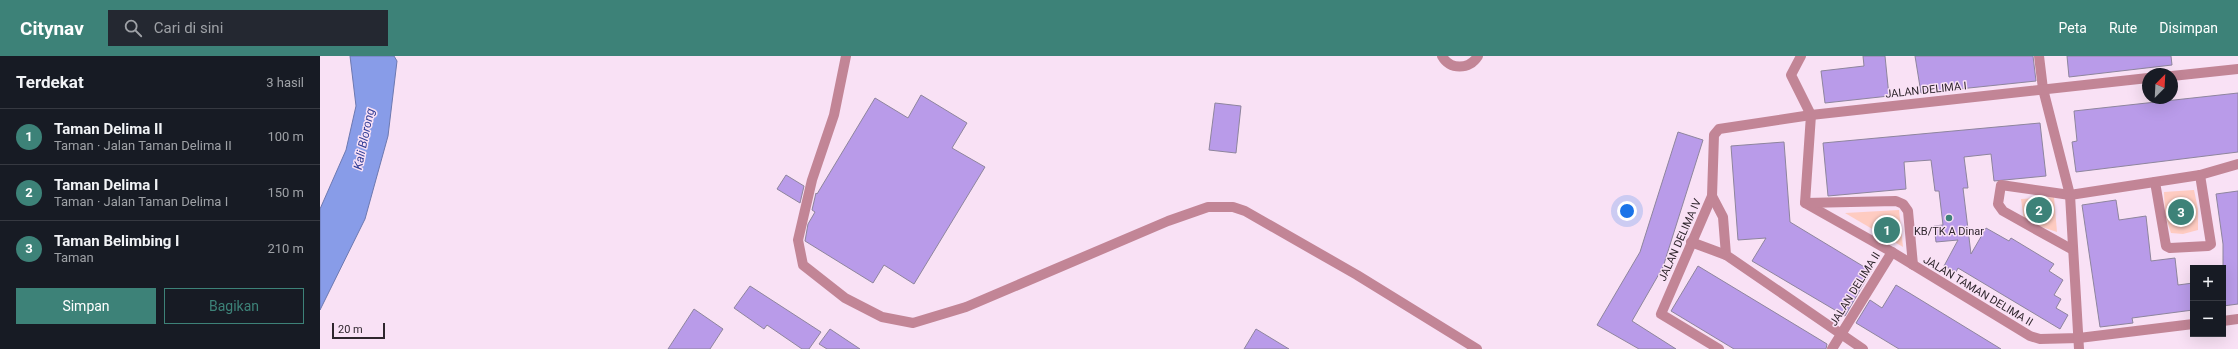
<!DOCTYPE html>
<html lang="id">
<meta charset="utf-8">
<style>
:root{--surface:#171b24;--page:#242831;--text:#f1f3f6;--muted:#9ea1a6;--line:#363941;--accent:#3d8278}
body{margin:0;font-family:Roboto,sans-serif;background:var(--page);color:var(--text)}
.controls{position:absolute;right:12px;bottom:12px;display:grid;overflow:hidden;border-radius:0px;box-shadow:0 4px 16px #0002}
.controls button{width:36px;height:36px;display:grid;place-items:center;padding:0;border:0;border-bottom:1px solid var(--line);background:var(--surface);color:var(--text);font:20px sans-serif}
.compass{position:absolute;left:1822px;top:12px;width:36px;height:36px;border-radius:50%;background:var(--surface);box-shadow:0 4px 16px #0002;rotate:24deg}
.scale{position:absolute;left:12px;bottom:10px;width:53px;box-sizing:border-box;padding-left:4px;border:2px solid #2f262d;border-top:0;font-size:11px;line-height:14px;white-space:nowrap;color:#2f262d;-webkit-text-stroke:3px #f9e1f5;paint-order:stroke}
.you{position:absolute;left:1307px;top:155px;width:14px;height:14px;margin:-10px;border:3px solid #fff;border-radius:50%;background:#1a73e8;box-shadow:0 0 0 6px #1a73e833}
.badge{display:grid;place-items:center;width:26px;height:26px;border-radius:50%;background:var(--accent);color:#fff;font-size:13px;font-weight:700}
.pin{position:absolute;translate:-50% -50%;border:2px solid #fff;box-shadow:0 1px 4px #0006}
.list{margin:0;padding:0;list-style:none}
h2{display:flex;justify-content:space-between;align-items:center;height:52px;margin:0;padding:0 16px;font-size:17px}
h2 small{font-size:13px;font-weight:400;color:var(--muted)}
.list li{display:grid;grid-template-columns:26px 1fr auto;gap:12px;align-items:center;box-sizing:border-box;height:56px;padding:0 16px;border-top:1px solid var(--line)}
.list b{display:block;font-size:15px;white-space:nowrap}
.list p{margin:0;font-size:13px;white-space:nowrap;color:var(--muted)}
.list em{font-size:13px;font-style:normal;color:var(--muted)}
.actions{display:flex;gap:8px;padding:12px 16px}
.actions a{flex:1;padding:9px 0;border:1px solid var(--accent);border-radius:0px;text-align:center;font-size:14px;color:var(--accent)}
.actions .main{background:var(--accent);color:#fff}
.icon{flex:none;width:22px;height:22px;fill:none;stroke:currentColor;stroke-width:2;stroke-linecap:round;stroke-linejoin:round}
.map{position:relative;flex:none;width:1918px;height:293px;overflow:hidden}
header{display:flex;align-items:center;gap:24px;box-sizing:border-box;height:56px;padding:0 20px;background:var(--accent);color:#fff}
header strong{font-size:19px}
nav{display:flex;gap:22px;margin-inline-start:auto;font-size:14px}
.search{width:280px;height:36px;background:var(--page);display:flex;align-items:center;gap:10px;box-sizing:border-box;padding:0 14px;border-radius:0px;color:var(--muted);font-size:15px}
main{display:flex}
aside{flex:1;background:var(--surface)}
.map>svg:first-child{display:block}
</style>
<header>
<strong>Citynav</strong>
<div class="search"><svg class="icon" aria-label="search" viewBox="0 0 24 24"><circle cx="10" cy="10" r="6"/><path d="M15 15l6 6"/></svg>Cari di sini</div>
<nav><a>Peta</a><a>Rute</a><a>Disimpan</a></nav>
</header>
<main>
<aside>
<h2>Terdekat<small>3 hasil</small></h2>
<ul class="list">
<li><span class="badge">1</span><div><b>Taman Delima II</b><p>Taman · Jalan Taman Delima II</p></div><em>100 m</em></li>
<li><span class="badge">2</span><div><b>Taman Delima I</b><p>Taman · Jalan Taman Delima I</p></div><em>150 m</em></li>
<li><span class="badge">3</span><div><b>Taman Belimbing I</b><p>Taman</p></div><em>210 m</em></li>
</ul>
<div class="actions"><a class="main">Simpan</a><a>Bagikan</a></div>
</aside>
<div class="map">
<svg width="1918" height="293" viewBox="0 0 1918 293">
<rect width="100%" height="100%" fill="#f9e1f5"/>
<!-- green -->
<g fill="#fecbc1">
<path d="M1874,134L1878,153V174L1863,178L1851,177L1845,159L1844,136Z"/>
<path d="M1734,141L1737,176L1704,165L1701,143Z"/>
<path d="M1579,154L1583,191L1525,157Z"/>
</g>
<!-- water -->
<path fill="#889ce8" stroke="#6d79b0" d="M30,0H74L77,5L68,80L45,163L0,254V153L26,94L36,50Z"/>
<!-- building -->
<g fill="#b99be9" stroke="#8e859d">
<path d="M1543,0H1565L1569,40L1505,47L1501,15L1544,10Z"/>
<path d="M1595,0H1713L1716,25L1601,37Z"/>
<path d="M1747,0H1851L1852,9L1749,21Z"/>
<path d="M1918,37V96L1756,116L1752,86L1757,85L1754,55Z"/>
<path d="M601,39L647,67L632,92L665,111L594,228L564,209L553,227L485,185L488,168L495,156L492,154L496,137L497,138L555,42L588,62Z"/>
<path d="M895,47L921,50L916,97L889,94Z"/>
<path d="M1720,67L1726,120L1674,125L1671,98L1644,101L1648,132H1643L1651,198L1666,172L1689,185L1691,182L1734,208L1729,215L1743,224L1734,239L1741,243L1736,252L1748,259L1740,273L1638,212L1636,216L1624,210L1638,184L1616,186L1614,170L1623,169L1619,135H1615L1611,104L1584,106L1586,133L1508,140L1503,87Z"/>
<path d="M1358,76L1383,84L1343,211L1312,265L1356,293H1319L1277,269L1320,196Z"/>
<path d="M1464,86L1470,166L1551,215L1525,260L1432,205L1446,182L1418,184L1411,90Z"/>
<path d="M466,119L484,130L480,147L457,133Z"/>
<path d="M1918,135V248L1903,250V188L1896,138Z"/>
<path d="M1796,144L1799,164L1826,160L1831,205L1855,202L1858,229L1873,227V254L1812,262L1813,267L1780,271L1762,149Z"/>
<path d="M1378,210L1507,288L1506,293H1414L1351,255Z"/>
<path d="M1576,229L1591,238L1681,293H1579L1536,267L1550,244L1562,252Z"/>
<path d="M430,230L501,276L489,293H482L447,269L444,273L414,252Z"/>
<path d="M374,253L403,273L390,293H348Z"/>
<path d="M510,273L540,293H507L499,288Z"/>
<path d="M936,273L969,293H924Z"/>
</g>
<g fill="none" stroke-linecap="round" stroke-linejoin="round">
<!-- street -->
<g stroke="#c28596" stroke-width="10">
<path d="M526,0L514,59L492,124L478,184L483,209L525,242L562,261L593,267L646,251L848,165L888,151H913L925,155L1037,219L1157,293"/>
<path d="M1122,0C1130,14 1149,14 1158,0"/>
<path d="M1481,0L1471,19L1491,59L1485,147L1572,196L1710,280L1720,283L1759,282L1873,268"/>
<path d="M1719,0L1723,33L1750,139L1759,293"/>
<path d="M1852,20L1918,13"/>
<path d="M1835,126L1846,190L1850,192L1888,190L1891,188L1880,119"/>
<path d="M1392,140L1403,161L1406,199L1543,293"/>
<path d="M1485,147L1576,145L1583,148L1588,155L1593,209"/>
<path d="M1371,186L1406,199"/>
<path d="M1753,194L1683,155L1678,148L1681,129L1750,139L1880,119L1918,108"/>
<path d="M1903,265L1918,263"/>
<path d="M1399,293L1341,258L1392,140L1394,79L1399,73L1491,59L1828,22"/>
<path d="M1512,293L1572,196"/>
</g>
</g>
<!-- markers -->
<circle fill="#3d8278" stroke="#f9e1f5" stroke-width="1.5" cx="1629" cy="162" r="4"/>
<g text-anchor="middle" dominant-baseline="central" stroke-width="3" stroke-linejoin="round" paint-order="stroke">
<!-- street labels -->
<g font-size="11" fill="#2f262d" stroke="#f9e1f5">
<text transform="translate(1606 34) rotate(-6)">JALAN DELIMA I</text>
<text transform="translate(1360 184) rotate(-66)">JALAN DELIMA IV</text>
<text transform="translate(1535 233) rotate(-58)">JALAN DELIMA II</text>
<text transform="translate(1658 235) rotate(31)">JALAN TAMAN DELIMA II</text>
</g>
<!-- poi labels -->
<g font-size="11" fill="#2f262d" stroke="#f9e1f5">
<text x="1629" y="175">KB/TK A Dinar</text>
</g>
<!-- water labels -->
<g font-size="12" font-style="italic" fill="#313e96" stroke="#f9e1f5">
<text transform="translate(44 83) rotate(-78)">Kali Blorong</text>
</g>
</g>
</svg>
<div class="controls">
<button>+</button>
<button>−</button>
</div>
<svg class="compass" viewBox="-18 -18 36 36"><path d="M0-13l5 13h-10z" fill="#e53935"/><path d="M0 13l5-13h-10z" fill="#9ea1a6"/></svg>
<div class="scale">20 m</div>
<div class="you"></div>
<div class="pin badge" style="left:1567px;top:174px">1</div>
<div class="pin badge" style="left:1719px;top:154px">2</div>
<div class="pin badge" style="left:1861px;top:156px">3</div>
</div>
</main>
